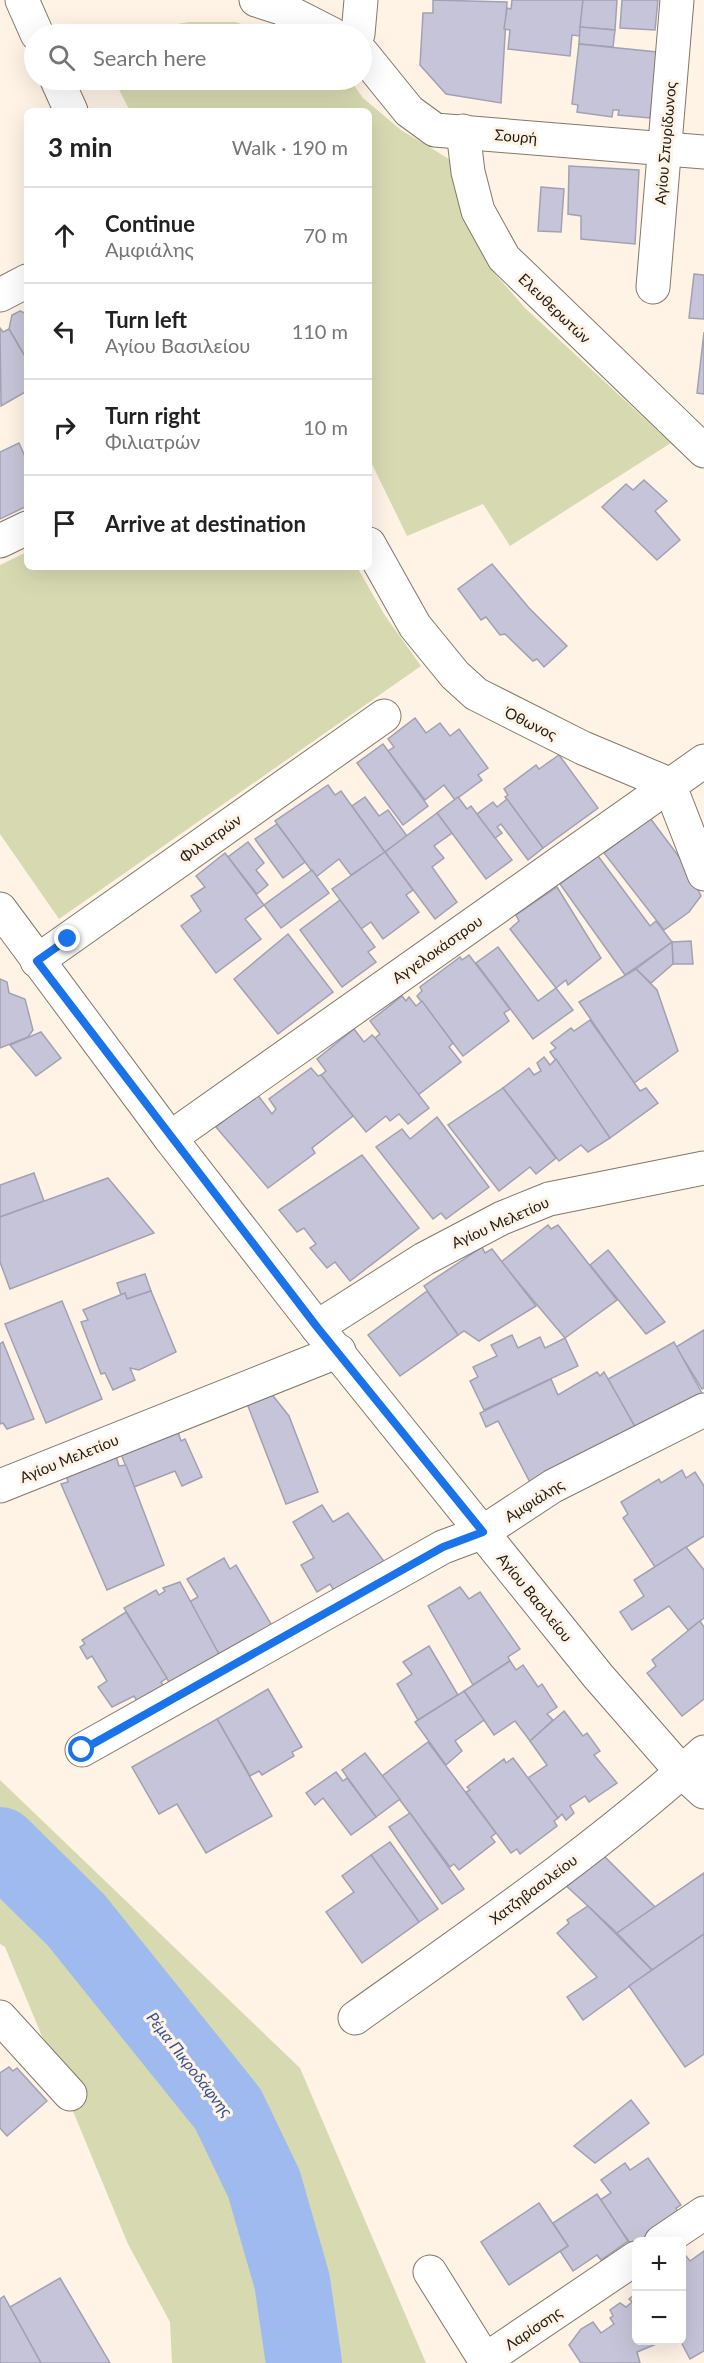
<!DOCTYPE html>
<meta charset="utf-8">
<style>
:root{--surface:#fff;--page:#f2f2f2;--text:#222;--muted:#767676;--line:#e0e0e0}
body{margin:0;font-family:Lato,sans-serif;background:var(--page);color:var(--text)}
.controls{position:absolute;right:18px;bottom:18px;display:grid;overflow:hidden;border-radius:9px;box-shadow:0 6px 24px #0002}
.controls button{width:54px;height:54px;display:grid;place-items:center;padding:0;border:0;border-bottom:2px solid var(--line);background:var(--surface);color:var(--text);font:30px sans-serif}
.stop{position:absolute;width:18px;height:18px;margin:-14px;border:4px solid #1a73e8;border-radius:50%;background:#fff}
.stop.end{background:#1a73e8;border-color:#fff;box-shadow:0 2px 6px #0008}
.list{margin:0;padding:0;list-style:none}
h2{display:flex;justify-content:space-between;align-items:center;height:78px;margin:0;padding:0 24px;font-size:26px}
h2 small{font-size:20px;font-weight:400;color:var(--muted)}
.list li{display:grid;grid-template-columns:39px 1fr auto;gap:18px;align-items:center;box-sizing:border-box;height:96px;padding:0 24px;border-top:2px solid var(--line)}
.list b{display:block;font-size:22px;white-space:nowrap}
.list p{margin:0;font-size:20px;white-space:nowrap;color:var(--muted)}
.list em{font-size:20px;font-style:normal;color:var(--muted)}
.icon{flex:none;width:33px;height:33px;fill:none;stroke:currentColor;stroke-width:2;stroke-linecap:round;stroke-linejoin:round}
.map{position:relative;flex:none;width:704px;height:2363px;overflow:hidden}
.search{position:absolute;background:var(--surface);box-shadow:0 6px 24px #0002;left:24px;top:24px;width:348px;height:66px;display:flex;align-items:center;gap:15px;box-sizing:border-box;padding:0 21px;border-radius:33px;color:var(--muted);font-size:22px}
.panel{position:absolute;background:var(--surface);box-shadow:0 6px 24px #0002;left:24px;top:108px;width:348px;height:462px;border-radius:9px}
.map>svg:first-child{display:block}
</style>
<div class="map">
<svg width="704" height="2363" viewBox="0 0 704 2363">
<rect width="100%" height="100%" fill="#fef3e5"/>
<!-- green -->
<g fill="#d7dab1">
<path d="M189,22H236L269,34H119Z"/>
<path d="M114,80H350L363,98L401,130L454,162L490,268L525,308L671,443L510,546L483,504L407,536L369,458V111H130Z"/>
<path d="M27,552V567H357L384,614L421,666L59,919L0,834V565Z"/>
<path d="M0,1780L300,2068L426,2363H172L170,2322L128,2244L5,1947L0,1944Z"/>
</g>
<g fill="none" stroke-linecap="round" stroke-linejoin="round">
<!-- river -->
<path stroke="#9ebaef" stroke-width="76" d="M0,1845L76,1920L228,2109L264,2184L292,2281L304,2363"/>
</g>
<!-- building -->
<g fill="#c6c4d8" stroke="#a2a1b3" stroke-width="1.5">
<path d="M433,0L507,2L501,103L446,94L420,65L423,13H433Z"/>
<path d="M512,0H583L580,36L572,35L570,56L508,49L510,30L504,29L507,8L511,9Z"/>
<path d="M583,0H617L615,30L580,27Z"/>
<path d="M622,0H658L655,30L620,28Z"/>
<path d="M580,27L615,30L613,47L579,44Z"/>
<path d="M579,44L657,52L650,118L618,115L619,110H613L612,117L577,112L578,105L572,104Z"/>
<path d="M569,166L639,170L635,244L581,239V216L568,214Z"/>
<path d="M541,187L564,189L561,232L538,231Z"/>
<path d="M694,274L704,275V319L689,318Z"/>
<path d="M20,311L27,314V360L9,329L12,315Z"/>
<path d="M0,328L3,332L9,329L27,360V391L1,406Z"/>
<path d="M704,332V394L697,393Z"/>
<path d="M19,443L27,461V506L0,519V452Z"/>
<path d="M644,480L667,501L655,511L680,540L657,560L602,507L626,484L633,490Z"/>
<path d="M492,564L529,608L567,646L544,667L537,659L533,661L505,634L500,635L486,617L481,620L458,589Z"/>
<path d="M415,718L426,733L440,723L450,736L459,729L488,768L478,775L482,780L455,800L444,785L425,800L388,751L394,747L388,739Z"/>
<path d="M383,744L428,806L403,825L357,763Z"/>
<path d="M559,755L598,808L543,848L505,797L508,795L504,789L536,765L539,769Z"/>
<path d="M328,785L335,795L341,791L385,852L351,875L339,859L316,877L275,821Z"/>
<path d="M365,797L379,816L388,810L407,836L385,852L352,806Z"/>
<path d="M458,797L467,809L471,806L512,860L486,879L437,813Z"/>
<path d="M507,799L543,848L528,860L501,824L497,827L502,833L495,838L477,814L493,802L497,807Z"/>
<path d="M437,813L452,833L434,846L444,858L432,867L457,902L435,919L385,852Z"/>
<path d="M650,818L688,869L701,896L689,912L664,930L604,853Z"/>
<path d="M277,824L305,862L283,878L255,839Z"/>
<path d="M248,842L264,863L256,870L268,885L257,894L228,857Z"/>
<path d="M385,852L413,890L406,895L419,912L383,939L371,922L361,929L332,889Z"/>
<path d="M225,853L264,905L245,919L261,939L216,973L181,926L201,911L191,896L205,887L196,876Z"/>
<path d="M598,856L650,926L656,921L672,942L625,975L560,884Z"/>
<path d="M312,870L329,893L281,928L264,905Z"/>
<path d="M557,887L601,958L568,985L566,980L556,988L510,929L519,921L516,915Z"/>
<path d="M340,900L375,947L368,952L376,962L342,987L300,930Z"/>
<path d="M288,934L333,992L278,1034L234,979Z"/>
<path d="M691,941L693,964H673L672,942Z"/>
<path d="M672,942L673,964L651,983L636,969Z"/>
<path d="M498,947L538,1001L556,988L573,1010L533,1039L476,963Z"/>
<path d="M469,955L510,1009L504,1013L509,1021L463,1056L417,996L422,991L420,987L460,957L462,960Z"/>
<path d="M636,969L657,990L678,1051L634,1083L579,1002Z"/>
<path d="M0,979L7,982L9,993L25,999L33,1030L28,1037L0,1048Z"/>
<path d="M402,996L406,1001L409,997L416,1006L422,1001L453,1043L449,1047L461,1062L418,1095L375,1038L380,1034L370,1021Z"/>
<path d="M590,1020L640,1091L646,1088L658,1103L610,1138L550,1052L556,1048L551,1043L571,1028L574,1031Z"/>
<path d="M354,1029L364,1042L372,1035L375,1038L429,1108L408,1124L399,1114L390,1121L386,1116L366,1132L321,1075L326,1071L317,1059Z"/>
<path d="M41,1032L61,1058L36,1076L10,1045Z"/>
<path d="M544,1057L550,1065L556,1059L610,1138L588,1152L581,1145L559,1161L503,1088L529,1068L534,1075L541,1071L537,1063Z"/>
<path d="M311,1068L318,1076L321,1075L353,1116L312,1148L315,1153L268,1188L216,1127L257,1094L272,1114L276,1109L269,1099Z"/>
<path d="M503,1088L556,1158L536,1174L530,1167L499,1191L448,1125Z"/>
<path d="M437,1117L489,1187L446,1219L441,1213L433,1219L376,1147L402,1129L410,1139Z"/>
<path d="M362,1155L419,1228L350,1281L335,1262L327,1268L310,1248L316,1244L304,1228L297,1232L279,1210Z"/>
<path d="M34,1173L44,1201L0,1217V1185Z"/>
<path d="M108,1178L154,1233L10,1289L0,1262V1217Z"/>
<path d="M548,1225L551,1229L558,1225L617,1300L565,1338L501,1262Z"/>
<path d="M482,1247L485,1253L492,1249L536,1306L479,1341L464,1331L458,1335L424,1286Z"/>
<path d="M608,1250L665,1322L646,1334L590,1265Z"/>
<path d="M145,1274L151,1291L127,1299L125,1293L121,1295L117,1283Z"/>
<path d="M151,1291L176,1352L139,1370L130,1368L135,1380L113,1390L105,1373L101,1374L81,1322L88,1320L83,1310L125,1293L127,1299Z"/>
<path d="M427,1291L458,1335L400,1376L368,1335Z"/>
<path d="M62,1301L102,1399L46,1423L5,1324Z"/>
<path d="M704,1330V1388L702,1389L676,1347Z"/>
<path d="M512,1335L518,1348L540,1337L545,1348L565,1338L578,1366L484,1410L470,1381L478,1377L473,1367L497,1356L491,1345Z"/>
<path d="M3,1342L34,1419L7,1429L3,1423L0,1424V1344Z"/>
<path d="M674,1342L704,1397L639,1434L608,1379Z"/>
<path d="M597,1372L600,1376L604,1372L639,1434L533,1488L498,1421L486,1427L480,1413L551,1379L558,1395Z"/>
<path d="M270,1392L289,1416L318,1492L286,1504L246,1401Z"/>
<path d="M178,1432L181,1441L185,1439L202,1477L182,1486L175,1471L134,1487L121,1454Z"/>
<path d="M115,1453L119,1466L126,1465L164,1565L107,1590L61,1484L68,1482L65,1471Z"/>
<path d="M682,1470L686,1478L695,1472L704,1486V1536L655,1567L623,1518L628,1514L621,1502L659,1479L661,1483Z"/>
<path d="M322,1505L333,1522L348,1513L386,1564L335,1592L330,1584L317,1592L301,1565L314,1558L293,1522Z"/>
<path d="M686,1547L704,1570V1618L688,1630L669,1606L632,1630L620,1612L644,1596L634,1580Z"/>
<path d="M224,1558L230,1569L236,1565L274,1629L224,1663L189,1602L198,1597L187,1579Z"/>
<path d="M180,1582L221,1658L172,1687L124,1608L156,1590L159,1595L165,1591L163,1588Z"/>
<path d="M460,1587L469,1599L480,1592L520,1649L508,1657L510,1661L473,1685L428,1606Z"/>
<path d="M126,1612L167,1678L161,1682L166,1690L140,1706L134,1696L112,1707L98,1687L107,1681L92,1656L87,1659L80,1647L85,1644L82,1640Z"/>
<path d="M700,1621L704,1627V1699L682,1716L647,1673L656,1666L652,1660Z"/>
<path d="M429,1646L458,1695L418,1720L397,1684L412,1674L403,1662Z"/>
<path d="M510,1661L516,1670L523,1665L538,1687L542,1684L557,1707L547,1714L553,1720L530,1741L515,1721L494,1735L464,1691Z"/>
<path d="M268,1689L302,1747L292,1752L294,1756L262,1775L259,1771L250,1776L217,1719Z"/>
<path d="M464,1691L484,1720L455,1741L462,1751L446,1765L415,1722Z"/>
<path d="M564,1711L583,1736L587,1733L600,1751L594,1755L617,1783L589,1802L585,1796L570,1806L574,1813L566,1820L562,1814L558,1818L528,1778L547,1765L530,1741Z"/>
<path d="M217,1719L272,1816L206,1853L177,1804L159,1814L132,1767Z"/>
<path d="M428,1742L496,1833L491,1837L495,1842L459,1870L454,1864L450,1867L382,1776Z"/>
<path d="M365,1753L400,1799L376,1817L342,1770Z"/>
<path d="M513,1758L558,1818L554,1821L557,1826L520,1854L517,1849L511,1853L466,1792L470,1790L467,1787L504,1759L506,1763Z"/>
<path d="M336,1772L343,1781L347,1778L376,1817L351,1835L323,1798L315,1805L306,1793Z"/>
<path d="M410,1813L464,1889L442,1904L389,1827Z"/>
<path d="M390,1842L438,1909L419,1922L371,1855Z"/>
<path d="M598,1850L655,1907L617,1933L560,1880Z"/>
<path d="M371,1855L419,1922L362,1963L326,1912L354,1892L342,1876Z"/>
<path d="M704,1873V1934L652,1970L617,1933Z"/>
<path d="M588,1906L652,1970L583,2020L567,1997L597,1977L557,1933L569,1923L567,1920Z"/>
<path d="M704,1934V2054L685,2067L629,1986Z"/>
<path d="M9,2067L13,2071L17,2068L47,2101L7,2136L0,2128V2073Z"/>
<path d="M631,2100L649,2123L595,2163L574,2146Z"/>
<path d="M648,2158L681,2205L676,2208L678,2213L632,2246L600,2200L611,2193L601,2180L625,2163L630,2170Z"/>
<path d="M597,2194L628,2241L601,2260L597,2255L573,2271L560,2251L568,2246L553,2223Z"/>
<path d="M539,2203L568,2246L509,2285L481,2242Z"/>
<path d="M704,2251V2351L690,2359L680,2340L682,2259L686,2256L690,2261Z"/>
<path d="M60,2278L110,2363H41L10,2307Z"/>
<path d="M636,2293V2340H666L637,2352L640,2363H581L569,2345L581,2329L593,2322L601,2333L614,2324L610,2318L613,2316L610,2310L620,2303L626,2307L632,2302L629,2299Z"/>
<path d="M4,2296L10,2307L41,2363H0V2299Z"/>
</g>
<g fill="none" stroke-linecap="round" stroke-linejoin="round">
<defs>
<g id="street">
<path d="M22,0L37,34"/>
<path d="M256,0L281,8L332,34"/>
<path d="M358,34L361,0"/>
<path d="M362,53L409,111L435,130L704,152"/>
<path d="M57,80L71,111"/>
<path d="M463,131L468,172L478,211L504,258L704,451"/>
<path d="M653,287L677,0"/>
<path d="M0,295L27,281"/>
<path d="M0,541L27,528"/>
<path d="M369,544L415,626L455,675L476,694L583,748L669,784L704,874"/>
<path d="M37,961L384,716"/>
<path d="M170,1138L704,761"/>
<path d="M317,1327L424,1259L502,1218L549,1199L704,1168"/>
<path d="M0,1486L339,1351"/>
<path d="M82,1750L443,1547L483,1532L553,1486L704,1410"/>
<path d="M0,2017L70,2094"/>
<path d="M355,2018C474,1933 596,1850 704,1752"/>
<path d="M661,2242L704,2213"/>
<path d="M430,2272L485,2360L636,2258"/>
</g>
<path id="secondary" d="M0,909L170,1138L317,1327L598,1676L682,1772L704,1792"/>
</defs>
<!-- street casing -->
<use href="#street" stroke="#847769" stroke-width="35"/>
<!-- secondary casing -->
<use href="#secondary" stroke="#847769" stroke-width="35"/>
<!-- street -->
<use href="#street" stroke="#fff" stroke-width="33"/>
<!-- secondary -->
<use href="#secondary" stroke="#fff" stroke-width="33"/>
</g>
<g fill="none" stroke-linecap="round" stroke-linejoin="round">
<!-- route -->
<path stroke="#1a73e8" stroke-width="8" d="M68,939L37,961L317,1327L483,1532L443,1547L82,1750"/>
</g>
<g text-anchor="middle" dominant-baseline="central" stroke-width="6" stroke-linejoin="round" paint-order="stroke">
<!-- street labels -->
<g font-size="15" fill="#201b15" stroke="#fef3e5">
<text transform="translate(516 136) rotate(5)">Σουρή</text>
<text transform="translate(665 143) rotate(-85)">Αγίου Σπυρίδωνος</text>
<text transform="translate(555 308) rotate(44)">Ελευθερωτών</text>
<text transform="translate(531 723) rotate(26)">Όθωνος</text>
<text transform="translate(210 838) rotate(-35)">Φιλιατρών</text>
<text transform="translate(437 949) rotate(-35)">Αγγελοκάστρου</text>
<text transform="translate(500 1222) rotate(-24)">Αγίου Μελετίου</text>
<text transform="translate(69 1458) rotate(-22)">Αγίου Μελετίου</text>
<text transform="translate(534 1500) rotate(-32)">Αμφιάλης</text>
<text transform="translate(535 1597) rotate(51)">Αγίου Βασιλείου</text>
<text transform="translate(533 1889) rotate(-37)">Χατζηβασιλείου</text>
<text transform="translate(533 2328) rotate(-34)">Λαρίσσης</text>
</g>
<!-- water labels -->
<g font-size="16" font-style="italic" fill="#315090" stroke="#fef3e5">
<text transform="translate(190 2064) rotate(52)">Ρέμα Πικροδάφνης</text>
</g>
</g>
</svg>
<div class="controls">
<button>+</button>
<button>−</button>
</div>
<div class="stop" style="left:82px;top:1750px"></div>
<div class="stop end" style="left:68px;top:939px"></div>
<div class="search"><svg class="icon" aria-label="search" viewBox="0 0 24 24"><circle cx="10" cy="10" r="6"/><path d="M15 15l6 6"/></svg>Search here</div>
<section class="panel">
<h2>3 min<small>Walk · 190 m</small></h2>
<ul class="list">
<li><svg class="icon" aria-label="ahead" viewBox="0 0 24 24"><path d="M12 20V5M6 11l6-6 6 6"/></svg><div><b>Continue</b><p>Αμφιάλης</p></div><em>70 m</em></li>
<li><svg class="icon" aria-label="left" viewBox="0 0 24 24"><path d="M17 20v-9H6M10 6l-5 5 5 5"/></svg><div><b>Turn left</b><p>Αγίου Βασιλείου</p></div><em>110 m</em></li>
<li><svg class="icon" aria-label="right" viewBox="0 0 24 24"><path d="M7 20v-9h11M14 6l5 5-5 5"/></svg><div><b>Turn right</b><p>Φιλιατρών</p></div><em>10 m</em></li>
<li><svg class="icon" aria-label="arrive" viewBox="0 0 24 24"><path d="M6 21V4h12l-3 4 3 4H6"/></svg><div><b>Arrive at destination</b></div></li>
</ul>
</section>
</div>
